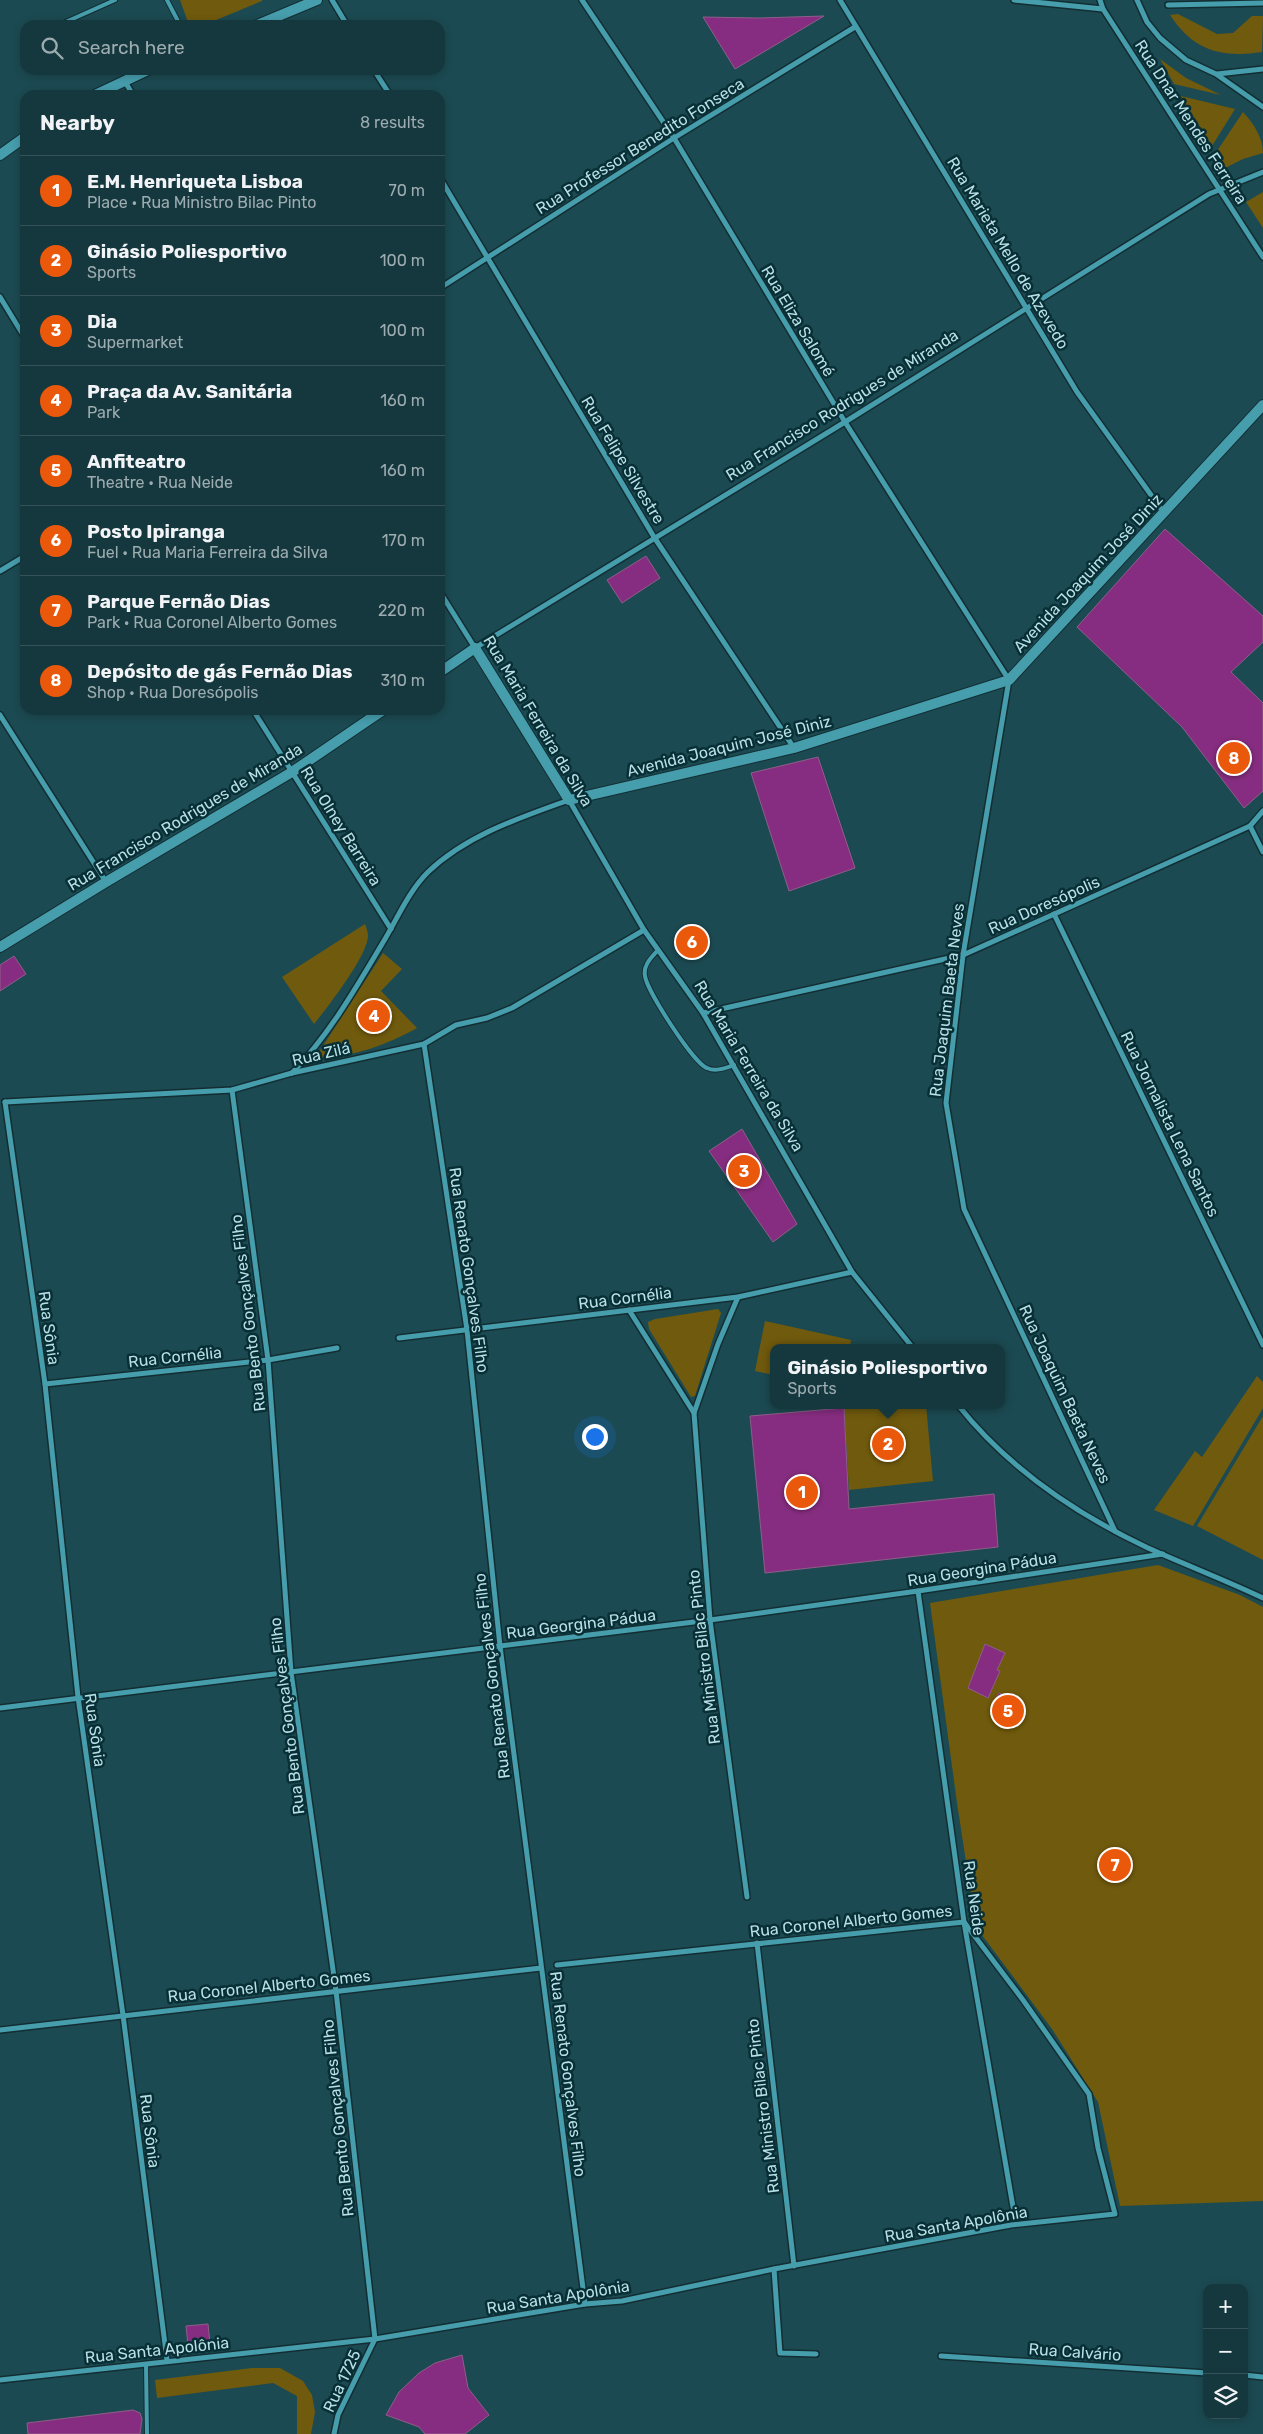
<!DOCTYPE html>
<meta charset="utf-8">
<style>
:root{--surface:#15383e;--page:#224349;--text:#f1f3f6;--muted:#9dacb0;--line:#345258;--accent:#ea580c}
body{margin:0;font-family:Rubik,sans-serif;background:var(--page);color:var(--text)}
.controls{position:absolute;right:15px;bottom:15px;display:grid;overflow:hidden;border-radius:10px;box-shadow:0 2px 8px #0003}
.controls button{width:45px;height:45px;display:grid;place-items:center;padding:0;border:0;border-bottom:1px solid var(--line);background:var(--surface);color:var(--text);font:25px sans-serif}
.you{position:absolute;left:594px;top:1436px;width:18px;height:18px;margin:-12px;border:4px solid #fff;border-radius:50%;background:#1a73e8;box-shadow:0 0 0 8px #1a73e833}
.badge{display:grid;place-items:center;width:32px;height:32px;border-radius:50%;background:var(--accent);color:#fff;font-size:16px;font-weight:700}
.pin{position:absolute;translate:-50% -50%;border:2px solid #fff;box-shadow:0 1px 5px #0006}
.popup{position:absolute;left:770px;top:1344px;width:235px;height:65px;box-sizing:border-box;display:grid;place-content:center;border-radius:10px;background:var(--surface);filter:drop-shadow(0 1px 4px #0005);font-size:16px;white-space:nowrap;color:var(--muted)}
.popup b{font-size:19px;color:var(--text)}
.popup::after{content:'';position:absolute;left:50%;top:100%;margin-left:-10px;border:10px solid transparent;border-top-color:var(--surface)}
.list{margin:0;padding:0;list-style:none}
h2{display:flex;justify-content:space-between;align-items:center;height:65px;margin:0;padding:0 20px;font-size:21px}
h2 small{font-size:16px;font-weight:400;color:var(--muted)}
.list li{display:grid;grid-template-columns:32px 1fr auto;gap:15px;align-items:center;box-sizing:border-box;height:70px;padding:0 20px;border-top:1px solid var(--line)}
.list b{display:block;font-size:19px;white-space:nowrap}
.list p{margin:0;font-size:16px;white-space:nowrap;color:var(--muted)}
.list em{font-size:16px;font-style:normal;color:var(--muted)}
.icon{flex:none;width:28px;height:28px;fill:none;stroke:currentColor;stroke-width:2;stroke-linecap:round;stroke-linejoin:round}
.map{position:relative;flex:none;width:1263px;height:2434px;overflow:hidden}
.search{position:absolute;background:var(--surface);box-shadow:0 2px 8px #0003;left:20px;top:20px;width:425px;height:55px;display:flex;align-items:center;gap:12px;box-sizing:border-box;padding:0 18px;border-radius:15px;color:var(--muted);font-size:19px}
.panel{position:absolute;background:var(--surface);box-shadow:0 2px 8px #0003;left:20px;top:90px;width:425px;height:625px;border-radius:15px}
.map>svg:first-child{display:block}
</style>
<div class="map">
<svg width="1263" height="2434" viewBox="0 0 1263 2434">
<rect width="100%" height="100%" fill="#1c4a52"/>
<!-- green -->
<g fill="#705a0d">
<path d="M180,0H262V1L204,25H189Z"/>
<path d="M1178,14L1217,34L1233,33L1252,16H1263L1262,52C1221,58 1194,51 1170,15Z"/>
<path d="M1160,59L1186,78L1221,95L1174,84Z"/>
<path d="M1181,96L1235,109L1212,146Z"/>
<path d="M1243,112C1253,123 1263,137 1263,153L1243,159L1225,168L1215,154Z"/>
<path d="M1263,192V228L1246,202Z"/>
<path d="M365,924C366,927 368,932 368,935C369,954 327,1008 314,1024L282,977Z"/>
<path d="M383,953L402,969L381,991L417,1028C389,1044 353,1057 320,1058L319,1052Z"/>
<path d="M718,1309L721,1313L695,1396L691,1397L649,1329L648,1322L655,1319Z"/>
<path d="M765,1321L851,1340L850,1348H774V1375L755,1371Z"/>
<path d="M1257,1376L1263,1382V1408L1193,1526L1154,1510L1195,1451L1202,1457Z"/>
<path d="M866,1405H926L933,1481L849,1490L844,1408Z"/>
<path d="M1263,1416V1560L1197,1526Z"/>
<path d="M1158,1565L1240,1595L1263,1607V2201L1120,2206L1098,2102L1052,2029L976,1927L957,1803L930,1603Z"/>
<path d="M252,2368H280L303,2381L312,2395L315,2412L311,2434H297V2396L273,2383L157,2398L155,2380Z"/>
</g>
<!-- building -->
<g fill="#872d81" stroke="#8d5e88">
<path d="M824,16L735,69L703,17L759,18Z"/>
<path d="M1165,529L1263,616V642L1231,672L1263,703V791L1244,808L1182,727L1077,627Z"/>
<path d="M646,556L660,578L622,603L607,580Z"/>
<path d="M818,757L855,868L789,891L751,773Z"/>
<path d="M14,956L26,974L0,991V965Z"/>
<path d="M742,1129L797,1224L773,1242L709,1151Z"/>
<path d="M844,1408L849,1509L994,1494L998,1547L765,1573L750,1416Z"/>
<path d="M985,1644L1005,1653L997,1670L1000,1671L988,1698L968,1688Z"/>
<path d="M999,1693L1016,1700L1020,1707V1715L1016,1722L1006,1720L991,1707Z"/>
<path d="M208,2324L210,2343L188,2345L186,2326Z"/>
<path d="M462,2355L468,2388L489,2415L465,2434H425L419,2427L386,2415L399,2392L419,2373L435,2363Z"/>
<path d="M133,2410L140,2413L142,2419L140,2434H28L27,2423Z"/>
</g>
<g fill="none" stroke-linecap="round" stroke-linejoin="round">
<defs>
<g id="lane">
<path d="M167,0L180,25"/>
<path d="M59,25L115,0"/>
<path d="M658,950C651,958 643,965 645,976C647,991 694,1064 707,1068C716,1072 725,1068 734,1065"/>
<path d="M146,2364L147,2434"/>
</g>
<g id="street">
<path d="M332,0L347,25"/>
<path d="M582,0L674,138L845,422L1009,680L963,955L946,1103L964,1209L1115,1531"/>
<path d="M840,0L1077,392L1164,513"/>
<path d="M1014,0L1103,9"/>
<path d="M1100,0L1103,9L1263,257"/>
<path d="M1137,0L1147,22L1160,38L1186,60L1216,74L1263,107"/>
<path d="M1168,5L1263,3"/>
<path d="M374,70L390,95"/>
<path d="M1217,74L1263,69"/>
<path d="M124,80L133,95"/>
<path d="M440,178L654,537L794,748"/>
<path d="M440,288L674,138L855,27"/>
<path d="M0,297L25,338"/>
<path d="M0,571L25,556"/>
<path d="M440,592L475,648L845,422L1209,194L1263,172"/>
<path d="M253,710L391,929"/>
<path d="M0,715L106,882"/>
<path d="M1250,826L1263,852"/>
<path d="M1054,914L1263,1345"/>
<path d="M703,1013L963,955L1250,826L1263,811"/>
<path d="M424,1044L467,1330L500,1646L585,2304"/>
<path d="M292,1073C330,1034 357,986 385,939C398,917 409,891 428,872C467,835 519,818 569,800L644,930L703,1013L852,1272L913,1348"/>
<path d="M232,1090L268,1360L291,1672L336,1991L375,2339L338,2415L334,2434"/>
<path d="M5,1102L45,1384L78,1697L123,2015L167,2360"/>
<path d="M5,1102L232,1090L292,1073L424,1044L456,1025L487,1018L512,1008L644,930"/>
<path d="M738,1297L718,1344L694,1413L710,1620L747,1897"/>
<path d="M629,1310L694,1413"/>
<path d="M399,1338L738,1297L852,1272"/>
<path d="M45,1384L268,1360L337,1348"/>
<path d="M958,1405C1008,1468 1076,1514 1148,1548C1186,1565 1225,1580 1263,1598"/>
<path d="M918,1591L964,1922L1013,2207"/>
<path d="M0,1708L710,1620L918,1591L1163,1554"/>
<path d="M757,1943L794,2266"/>
<path d="M0,2030L541,1968"/>
<path d="M774,2269L780,2353L816,2354"/>
<path d="M941,2356L1207,2373"/>
<path d="M1244,2375L1263,2377"/>
<path d="M0,2380L375,2339L585,2304L622,2301L774,2269L1011,2225L1115,2214L1098,2148L1089,2094L1023,2000L964,1922L557,1965"/>
</g>
<g id="secondary">
<path d="M257,25L317,0"/>
<path d="M95,95L148,70"/>
<path d="M0,155L25,137"/>
<path d="M440,672L475,648L569,800L794,748L1009,680L1263,405"/>
<path d="M0,947L106,882L292,772L383,710"/>
</g>
</defs>
<!-- lane casing -->
<use href="#lane" stroke="#132e33" stroke-width="6"/>
<!-- street casing -->
<use href="#street" stroke="#132e33" stroke-width="8"/>
<!-- secondary casing -->
<use href="#secondary" stroke="#132e33" stroke-width="12"/>
<!-- lane -->
<use href="#lane" stroke="#469dac" stroke-width="4"/>
<!-- street -->
<use href="#street" stroke="#469dac" stroke-width="5"/>
<!-- secondary -->
<use href="#secondary" stroke="#469dac" stroke-width="10"/>
</g>
<g text-anchor="middle" dominant-baseline="central" stroke-width="5" stroke-linejoin="round" paint-order="stroke">
<!-- street labels -->
<g font-size="16" fill="#b7dfe6" stroke="#082f35">
<text transform="translate(1191 122) rotate(57)">Rua Dnar Mendes Ferreira</text>
<text transform="translate(640 146) rotate(-32)">Rua Professor Benedito Fonseca</text>
<text transform="translate(1008 253) rotate(59)">Rua Marieta Mello de Azevedo</text>
<text transform="translate(798 321) rotate(59)">Rua Eliza Salomé</text>
<text transform="translate(842 405) rotate(-32)">Rua Francisco Rodrigues de Miranda</text>
<text transform="translate(623 460) rotate(59)">Rua Felipe Silvestre</text>
<text transform="translate(1088 573) rotate(-47)">Avenida Joaquim José Diniz</text>
<text transform="translate(538 721) rotate(59)">Rua Maria Ferreira da Silva</text>
<text transform="translate(729 746) rotate(-14)">Avenida Joaquim José Diniz</text>
<text transform="translate(185 817) rotate(-31)">Rua Francisco Rodrigues de Miranda</text>
<text transform="translate(341 826) rotate(58)">Rua Olney Barreira</text>
<text transform="translate(1044 905) rotate(-24)">Rua Doresópolis</text>
<text transform="translate(947 1000) rotate(-83)">Rua Joaquim Baeta Neves</text>
<text transform="translate(321 1054) rotate(-13)">Rua Zilá</text>
<text transform="translate(749 1066) rotate(59)">Rua Maria Ferreira da Silva</text>
<text transform="translate(1170 1124) rotate(64)">Rua Jornalista Lena Santos</text>
<text transform="translate(469 1270) rotate(82)">Rua Renato Gonçalves Filho</text>
<text transform="translate(625 1298) rotate(-7)">Rua Cornélia</text>
<text transform="translate(248 1313) rotate(-97)">Rua Bento Gonçalves Filho</text>
<text transform="translate(49 1328) rotate(82)">Rua Sônia</text>
<text transform="translate(175 1357) rotate(-6)">Rua Cornélia</text>
<text transform="translate(1065 1394) rotate(65)">Rua Joaquim Baeta Neves</text>
<text transform="translate(982 1569) rotate(-9)">Rua Georgina Pádua</text>
<text transform="translate(581 1624) rotate(-7)">Rua Georgina Pádua</text>
<text transform="translate(704 1657) rotate(-97)">Rua Ministro Bilac Pinto</text>
<text transform="translate(492 1676) rotate(-97)">Rua Renato Gonçalves Filho</text>
<text transform="translate(287 1716) rotate(-97)">Rua Bento Gonçalves Filho</text>
<text transform="translate(95 1730) rotate(82)">Rua Sônia</text>
<text transform="translate(974 1898) rotate(82)">Rua Neide</text>
<text transform="translate(851 1921) rotate(-6)">Rua Coronel Alberto Gomes</text>
<text transform="translate(269 1986) rotate(-6)">Rua Coronel Alberto Gomes</text>
<text transform="translate(568 2074) rotate(83)">Rua Renato Gonçalves Filho</text>
<text transform="translate(763 2106) rotate(-97)">Rua Ministro Bilac Pinto</text>
<text transform="translate(338 2118) rotate(-96)">Rua Bento Gonçalves Filho</text>
<text transform="translate(150 2131) rotate(83)">Rua Sônia</text>
<text transform="translate(956 2224) rotate(-10)">Rua Santa Apolônia</text>
<text transform="translate(558 2297) rotate(-9)">Rua Santa Apolônia</text>
<text transform="translate(157 2350) rotate(-6)">Rua Santa Apolônia</text>
<text transform="translate(1075 2352) rotate(4)">Rua Calvário</text>
<text transform="translate(342 2381) rotate(-65)">Rua 1725</text>
</g>
</g>
</svg>
<div class="controls">
<button>+</button>
<button>−</button>
<button><svg class="icon" aria-label="layers" viewBox="0 0 24 24"><path d="M12 4l9 5-9 5-9-5zM3 14l9 5 9-5"/></svg></button>
</div>
<div class="you"></div>
<div class="pin badge" style="left:802px;top:1492px">1</div>
<div class="pin badge" style="left:888px;top:1444px">2</div>
<div class="popup"><b>Ginásio Poliesportivo</b>Sports</div>
<div class="pin badge" style="left:744px;top:1171px">3</div>
<div class="pin badge" style="left:374px;top:1016px">4</div>
<div class="pin badge" style="left:1008px;top:1711px">5</div>
<div class="pin badge" style="left:692px;top:942px">6</div>
<div class="pin badge" style="left:1115px;top:1865px">7</div>
<div class="pin badge" style="left:1234px;top:758px">8</div>
<div class="search"><svg class="icon" aria-label="search" viewBox="0 0 24 24"><circle cx="10" cy="10" r="6"/><path d="M15 15l6 6"/></svg>Search here</div>
<section class="panel">
<h2>Nearby<small>8 results</small></h2>
<ul class="list">
<li><span class="badge">1</span><div><b>E.M. Henriqueta Lisboa</b><p>Place · Rua Ministro Bilac Pinto</p></div><em>70 m</em></li>
<li><span class="badge">2</span><div><b>Ginásio Poliesportivo</b><p>Sports</p></div><em>100 m</em></li>
<li><span class="badge">3</span><div><b>Dia</b><p>Supermarket</p></div><em>100 m</em></li>
<li><span class="badge">4</span><div><b>Praça da Av. Sanitária</b><p>Park</p></div><em>160 m</em></li>
<li><span class="badge">5</span><div><b>Anfiteatro</b><p>Theatre · Rua Neide</p></div><em>160 m</em></li>
<li><span class="badge">6</span><div><b>Posto Ipiranga</b><p>Fuel · Rua Maria Ferreira da Silva</p></div><em>170 m</em></li>
<li><span class="badge">7</span><div><b>Parque Fernão Dias</b><p>Park · Rua Coronel Alberto Gomes</p></div><em>220 m</em></li>
<li><span class="badge">8</span><div><b>Depósito de gás Fernão Dias</b><p>Shop · Rua Doresópolis</p></div><em>310 m</em></li>
</ul>
</section>
</div>
